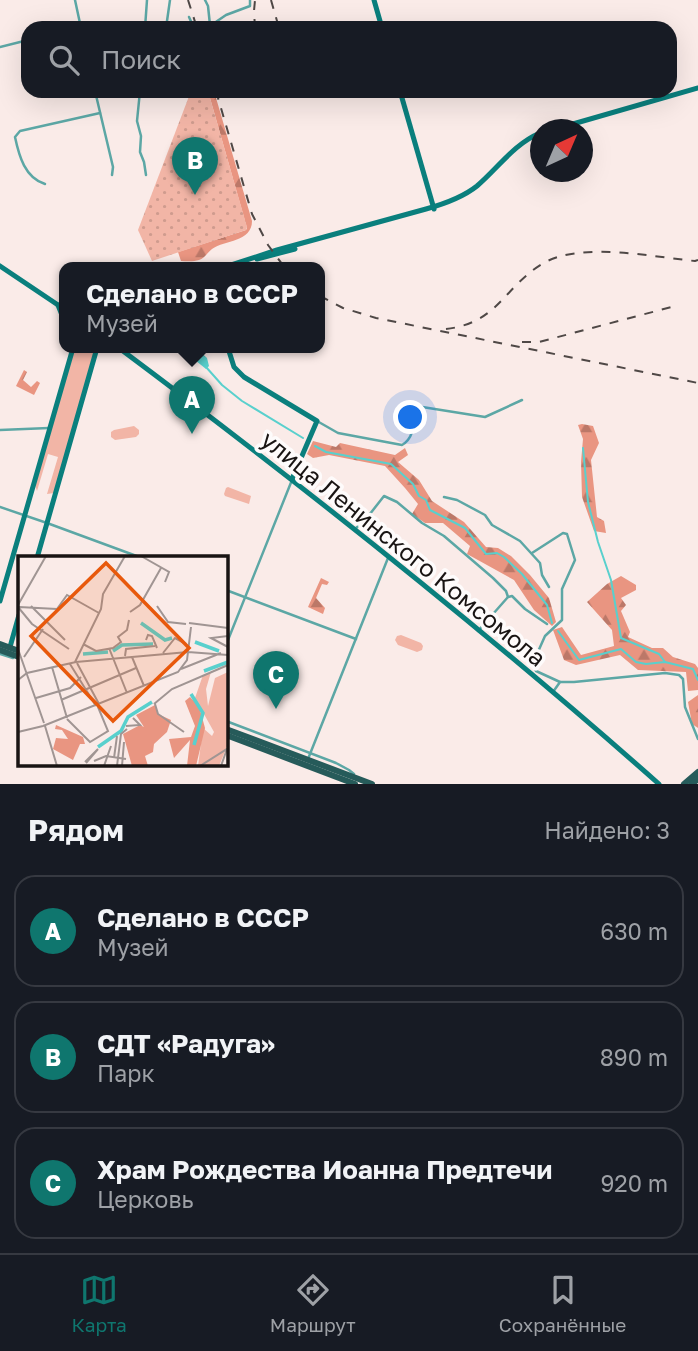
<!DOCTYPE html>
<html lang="ru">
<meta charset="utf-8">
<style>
:root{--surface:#171b24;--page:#242831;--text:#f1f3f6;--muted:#9ea1a6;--line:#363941;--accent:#0f766e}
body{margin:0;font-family:"Golos Text",sans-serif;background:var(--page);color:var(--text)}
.compass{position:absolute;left:530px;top:119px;width:63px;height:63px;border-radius:50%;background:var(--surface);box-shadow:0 7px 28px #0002;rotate:44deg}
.you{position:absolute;left:411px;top:418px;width:24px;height:24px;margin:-18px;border:5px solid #fff;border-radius:50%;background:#1a73e8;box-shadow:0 0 0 10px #1a73e833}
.badge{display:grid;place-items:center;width:46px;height:46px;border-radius:50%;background:var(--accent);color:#fff;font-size:23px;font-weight:700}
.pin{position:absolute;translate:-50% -58px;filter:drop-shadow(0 2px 4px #0008)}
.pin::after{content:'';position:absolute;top:37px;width:24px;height:21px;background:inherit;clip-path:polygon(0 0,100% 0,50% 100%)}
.popup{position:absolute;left:59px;top:262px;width:266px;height:91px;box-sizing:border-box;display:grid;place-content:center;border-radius:14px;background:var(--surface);filter:drop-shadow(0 2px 5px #0005);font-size:23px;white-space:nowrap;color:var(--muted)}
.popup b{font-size:26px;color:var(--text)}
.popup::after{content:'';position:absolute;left:50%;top:100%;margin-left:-14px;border:14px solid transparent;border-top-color:var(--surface)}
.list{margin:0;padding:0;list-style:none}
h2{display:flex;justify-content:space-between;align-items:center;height:91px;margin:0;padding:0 28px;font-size:30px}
h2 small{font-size:23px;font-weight:400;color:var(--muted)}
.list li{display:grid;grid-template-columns:46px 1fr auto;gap:21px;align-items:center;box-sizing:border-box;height:112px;margin:0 14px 14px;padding:0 14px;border:2px solid var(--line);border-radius:21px}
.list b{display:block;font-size:26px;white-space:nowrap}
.list p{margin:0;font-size:23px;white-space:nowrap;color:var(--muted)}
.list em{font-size:23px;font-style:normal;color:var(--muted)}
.icon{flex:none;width:38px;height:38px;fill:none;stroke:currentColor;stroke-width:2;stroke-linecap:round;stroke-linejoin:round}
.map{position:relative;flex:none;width:698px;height:784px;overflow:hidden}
.search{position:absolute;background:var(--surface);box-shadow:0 7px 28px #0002;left:21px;right:21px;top:21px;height:77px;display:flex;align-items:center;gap:18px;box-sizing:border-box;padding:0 24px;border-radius:21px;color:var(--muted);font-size:26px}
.sheet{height:469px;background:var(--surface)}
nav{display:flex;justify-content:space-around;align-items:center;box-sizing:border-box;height:98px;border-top:2px solid var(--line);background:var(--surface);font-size:19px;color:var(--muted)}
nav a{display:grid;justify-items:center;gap:4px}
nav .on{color:var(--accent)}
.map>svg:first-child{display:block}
</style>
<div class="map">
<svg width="698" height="784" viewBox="0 0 698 784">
<defs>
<pattern id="forest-firs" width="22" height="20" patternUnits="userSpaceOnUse" patternTransform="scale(1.75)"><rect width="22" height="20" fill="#e99581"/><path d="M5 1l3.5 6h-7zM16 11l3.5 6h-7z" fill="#bc7868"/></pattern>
<pattern id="garden-dots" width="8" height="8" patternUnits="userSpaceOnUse" patternTransform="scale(1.75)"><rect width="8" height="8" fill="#f2b5a6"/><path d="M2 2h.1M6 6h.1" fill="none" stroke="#cf9b8e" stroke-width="1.8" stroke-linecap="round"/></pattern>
<pattern id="water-waves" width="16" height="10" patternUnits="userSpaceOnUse" patternTransform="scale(1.75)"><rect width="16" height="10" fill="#59d0cd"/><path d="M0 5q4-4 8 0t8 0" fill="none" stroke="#4db2af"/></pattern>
</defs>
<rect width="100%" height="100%" fill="#faebe8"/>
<!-- grass -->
<g fill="#f2b5a6">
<path d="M73,348H96L54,493L47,494L58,457L48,454L37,491L34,482Z"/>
<path d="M134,426L139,430V434L136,437L115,440L111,437V432L114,430Z"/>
<path d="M228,487L251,496L249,504L225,496L224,494L226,488Z"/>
<path d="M401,635L421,643L423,646L422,650L417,652L398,645L395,640L397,636Z"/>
</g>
<!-- forest -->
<g fill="url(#forest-firs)">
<path d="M208,91H214L252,221C252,242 225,240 212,249C207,253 205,258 199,260C193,262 186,261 181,261L178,252L246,230L247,228Z"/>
<path d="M24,370L27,372L23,380L31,387L37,381L40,383L34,395L16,386Z"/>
<path d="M582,424L593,426L599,443L591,460L597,517L604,521L606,533L594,531L582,497L581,462L583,439L578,425Z"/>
<path d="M313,441L336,447L340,443L395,455L405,448L408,455L398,462L419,480L432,501L464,522L486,547L498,548L511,556L530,575L549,598L556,622L552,626L534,610L514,580L467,554L470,546L443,523H425L412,514L418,504L405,488L385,466L329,455L313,458L307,454Z"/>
<path d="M621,576L636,585V590L621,598L626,605L621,611L630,632L628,637L652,648H663L673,657L695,664L698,668V690L688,691L686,672L638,670L620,655L576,665L564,660L553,630L562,627L581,655L614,646L612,630L587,602L607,584Z"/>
<path d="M321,578L329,582L327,585L322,584L316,598L325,608L323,614L308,607Z"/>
<path d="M698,695V728L692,724L688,702Z"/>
</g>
<!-- garden -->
<path fill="url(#garden-dots)" d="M191,91H208L247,227L246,230L152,261L138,230Z"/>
<!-- water -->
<path fill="url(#water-waves)" d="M180,348H196L207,358L209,366L206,369Z"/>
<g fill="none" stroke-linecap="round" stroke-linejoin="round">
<!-- stream -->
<g stroke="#59d0cd" stroke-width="2">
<path d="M206,367L222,385L242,401L303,438"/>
<path d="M315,446L326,452L391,464L413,484L419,496L426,500L430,510L465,528L486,554L497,553L504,557L522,574L547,605L552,623"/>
<path d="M583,448L588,502L598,542L611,580L621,638L659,654L665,662"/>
<path d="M558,631L579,660L621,649L636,662L646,664L665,662L693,669L698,680"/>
</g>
<!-- street -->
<g stroke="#5ca7a5" stroke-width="2.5">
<path d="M75,0L81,28"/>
<path d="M205,0L208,6L210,25"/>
<path d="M189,17L194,28"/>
<path d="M145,28L147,0"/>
<path d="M166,28L170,0"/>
<path d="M207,28L226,15L250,6V0"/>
<path d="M0,47L28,40"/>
<path d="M95,91L113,167L112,175"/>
<path d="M140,91L137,121L141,136L140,152L144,162L146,175"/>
<path d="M45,184C25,178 19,156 15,137L20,131L100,113"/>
<path d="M317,421L338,433L402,445C415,438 414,420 416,406L485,417L522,400"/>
<path d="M0,430L49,428"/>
<path d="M444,497L457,500L485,515L492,525L520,541L540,563L542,575L549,587"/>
<path d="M0,507L47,523L142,558"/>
<path d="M355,529L366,519L384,496L397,502L422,523L444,536L493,578L506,591L508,597L512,596L525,609L547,624"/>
<path d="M532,553L563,533L567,534L575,560L562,589V620L545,636L533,663L536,671L560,682"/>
<path d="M226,590L356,639"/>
<path d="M478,631L508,597"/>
<path d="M226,645L292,480"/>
<path d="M0,654L13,658"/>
<path d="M553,692L560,682H574L665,673L679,675L683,679L685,707L698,739"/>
<path d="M226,721L336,763L349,770L354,774"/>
<path d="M308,759L388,558"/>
</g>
<!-- secondary -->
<g stroke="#0a7f7d" stroke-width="5">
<path d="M374,0L382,28"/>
<path d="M400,91L434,209"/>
<path d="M552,130L698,88"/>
<path d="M257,259L295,249"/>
<path d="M0,266L64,309"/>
<path d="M222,268L277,250L426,209C444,204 462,198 477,186C498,168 514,144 540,133"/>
<path d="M58,305L64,320"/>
<path d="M119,348C305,487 486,631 659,784"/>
<path d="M228,348L234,367L244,377L317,421L292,479"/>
<path d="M37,558L97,348"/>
<path d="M0,601L73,348"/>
<path d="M10,647L19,615"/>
</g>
<!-- primary -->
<g stroke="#265b5a" stroke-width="6">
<path d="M0,644L19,651"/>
<path d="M0,650L19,657"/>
<path d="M226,729L372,784"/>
<path d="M226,735L355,784"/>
<path d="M684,784L698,772"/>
<path d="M692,784L698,779"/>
</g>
<!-- rail -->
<g stroke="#4f4846" stroke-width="2" stroke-dasharray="9 9" stroke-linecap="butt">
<path d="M188,0L197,28"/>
<path d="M271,0L279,28"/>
<path d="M255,28L254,11L255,0"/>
<path d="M216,91L252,214L268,245L285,268"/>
<path d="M320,296L343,308L376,318L698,383"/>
<path d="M446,329C498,323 503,288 542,264C579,241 653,257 695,261L698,260"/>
<path d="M522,342H539L679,305"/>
</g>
</g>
<g text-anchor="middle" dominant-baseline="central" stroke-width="7" stroke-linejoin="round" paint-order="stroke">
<!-- street labels -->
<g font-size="24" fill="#191413" stroke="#fefbfb">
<text transform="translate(404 548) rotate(39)">улица Ленинского Комсомола</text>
</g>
</g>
<!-- overview -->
<g transform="translate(18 556)">
<rect width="210" height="210" fill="#faebe8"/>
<path d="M193,116L188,133L190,150L197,122L210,116V188L201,210H180L185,172L194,180L196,176L177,142L185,119Z" fill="#f2b5a6"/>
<path d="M172,141L181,150L187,172L178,210H169L172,184L156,202L151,183L173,181L177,170L167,145ZM137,149L140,158L153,164L149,176L136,188L135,196L127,200L130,210H114L105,178L122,169L126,171L118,159ZM38,169L65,181L67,188H62L55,204L35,193L38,182L50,183L44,174L37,173Z" fill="#e99581"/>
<path fill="none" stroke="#59d0cd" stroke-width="3.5" d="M123,67L147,84L154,82M177,86L201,95M95,95L104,89L135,88M65,98L90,96M186,115L210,106M173,138L185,157L176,189M80,191L103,175L110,161L134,146"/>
<path fill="none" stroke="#a09593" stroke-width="2" d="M123,0L151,16L147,26M0,49L28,0M13,50L47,84M139,50L150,66L168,68M0,51L14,68L51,93M1,51L39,53M39,53L49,39L81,57M112,56L122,49L143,12M171,67L210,72M210,80L193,82L210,91M128,84L130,79L134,80L139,92M65,88L78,95L95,92L103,86L100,81L109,74L111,64M91,92L109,137M0,93L26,167M170,96L210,99M145,97L157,82L168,88M107,100L108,93L137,90M6,101L25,73M114,101L126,130M57,106L83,53L85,38L107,0M59,107L81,148M52,108L78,150M34,111L49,162M163,113L203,97M0,124L9,117L58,106L170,96M18,142L52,132L63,121M43,144L118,112M136,148L154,133L210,109M137,148L140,158L166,176M49,163L72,186L90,175L80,151M25,170L160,116L169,104L173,71M27,170L39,210M108,170L122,169L115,162M0,176L25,170M96,202L99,180M76,205L88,200L108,203M67,206L80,193L68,207M75,210H107M86,210L93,190M99,210L103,178L109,173M104,210L106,186M182,210L209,193L203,210"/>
<path fill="#e8590c" fill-opacity="0.15" stroke="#e8590c" stroke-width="3.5" d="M88,7L171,92L95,165L13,80Z"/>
<rect width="210" height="210" fill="none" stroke="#191413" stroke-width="3.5"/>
</g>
</svg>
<svg class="compass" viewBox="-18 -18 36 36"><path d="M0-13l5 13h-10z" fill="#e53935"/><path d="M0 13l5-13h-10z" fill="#9ea1a6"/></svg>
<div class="you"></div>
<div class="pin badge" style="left:192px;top:434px">A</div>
<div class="popup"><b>Сделано в СССР</b>Музей</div>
<div class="pin badge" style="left:195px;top:195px">B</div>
<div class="pin badge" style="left:276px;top:709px">C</div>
<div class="search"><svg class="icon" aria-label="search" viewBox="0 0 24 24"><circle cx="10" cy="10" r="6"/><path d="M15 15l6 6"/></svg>Поиск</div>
</div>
<section class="sheet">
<h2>Рядом<small>Найдено: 3</small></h2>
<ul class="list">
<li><span class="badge">A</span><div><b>Сделано в СССР</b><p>Музей</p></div><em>630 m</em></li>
<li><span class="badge">B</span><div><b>СДТ «Радуга»</b><p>Парк</p></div><em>890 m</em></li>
<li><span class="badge">C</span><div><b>Храм Рождества Иоанна Предтечи</b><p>Церковь</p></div><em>920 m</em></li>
</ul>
</section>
<nav>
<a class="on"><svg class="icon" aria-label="map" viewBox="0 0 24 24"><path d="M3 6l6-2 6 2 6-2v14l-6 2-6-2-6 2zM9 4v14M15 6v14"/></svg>Карта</a>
<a><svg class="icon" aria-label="directions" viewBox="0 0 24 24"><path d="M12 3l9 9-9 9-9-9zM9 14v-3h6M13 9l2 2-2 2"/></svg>Маршрут</a>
<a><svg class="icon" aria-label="saved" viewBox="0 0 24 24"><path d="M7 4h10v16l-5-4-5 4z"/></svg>Сохранённые</a>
</nav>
